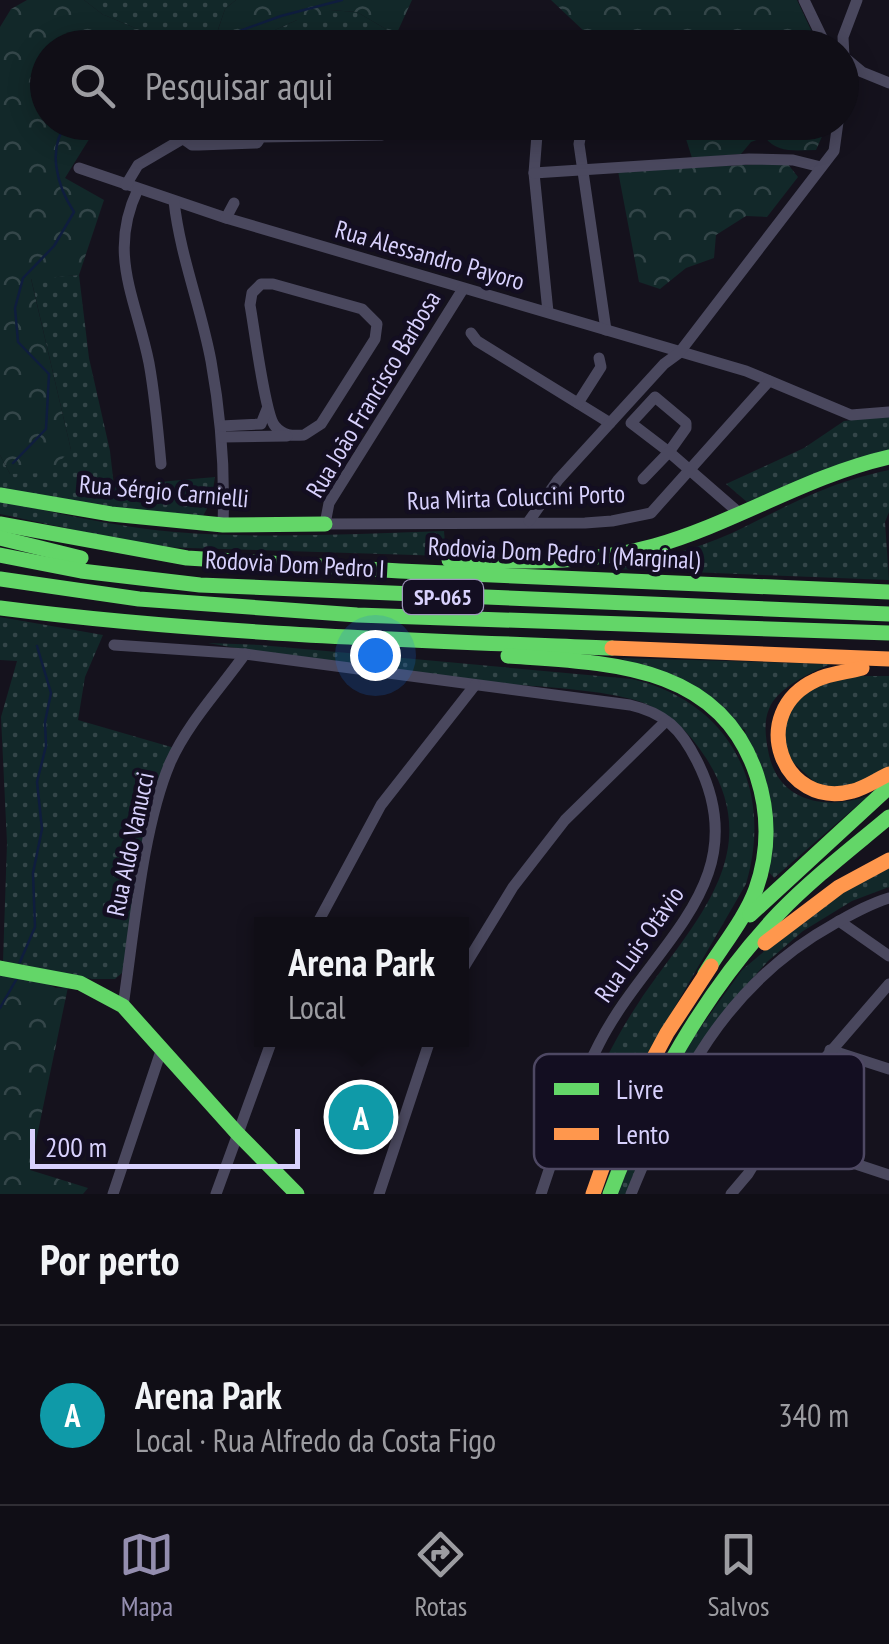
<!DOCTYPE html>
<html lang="pt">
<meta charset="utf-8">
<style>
:root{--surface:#100e16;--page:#1e1c23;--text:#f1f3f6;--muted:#9c9ca1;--line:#302e35;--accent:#948eaf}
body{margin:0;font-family:"PT Sans Narrow",sans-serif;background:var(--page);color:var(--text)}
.scale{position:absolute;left:30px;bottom:25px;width:270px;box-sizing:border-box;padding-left:10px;border:5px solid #d8d1fd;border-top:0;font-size:28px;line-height:35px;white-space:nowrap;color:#d8d1fd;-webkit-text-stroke:8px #130e21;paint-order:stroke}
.you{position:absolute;left:375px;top:655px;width:35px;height:35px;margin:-25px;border:8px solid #fff;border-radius:50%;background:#1a73e8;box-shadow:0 0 0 15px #1a73e833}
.badge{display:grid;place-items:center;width:65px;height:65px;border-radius:50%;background:var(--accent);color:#fff;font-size:32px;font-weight:700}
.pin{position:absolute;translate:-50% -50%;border:5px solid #fff;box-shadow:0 2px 10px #0006}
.popup{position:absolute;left:254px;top:917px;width:215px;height:130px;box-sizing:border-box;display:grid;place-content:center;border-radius:0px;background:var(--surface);filter:drop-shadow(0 2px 8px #0005);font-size:32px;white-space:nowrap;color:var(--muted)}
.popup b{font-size:38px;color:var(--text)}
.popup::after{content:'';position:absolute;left:50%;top:100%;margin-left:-20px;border:20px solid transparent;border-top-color:var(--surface)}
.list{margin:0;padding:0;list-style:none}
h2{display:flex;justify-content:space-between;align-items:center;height:130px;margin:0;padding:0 40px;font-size:42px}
h2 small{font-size:32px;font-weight:400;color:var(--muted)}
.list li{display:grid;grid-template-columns:65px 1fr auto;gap:30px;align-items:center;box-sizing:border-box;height:180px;padding:0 40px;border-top:2px solid var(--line)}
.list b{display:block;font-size:38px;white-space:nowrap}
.list p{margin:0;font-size:32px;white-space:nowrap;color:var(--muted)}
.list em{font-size:32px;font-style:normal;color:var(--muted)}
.icon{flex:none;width:55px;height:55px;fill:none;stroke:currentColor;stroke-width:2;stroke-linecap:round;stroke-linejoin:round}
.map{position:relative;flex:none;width:889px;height:1194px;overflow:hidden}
.search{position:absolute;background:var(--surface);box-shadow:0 5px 25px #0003;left:30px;right:30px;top:30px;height:110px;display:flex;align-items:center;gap:25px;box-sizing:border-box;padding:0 35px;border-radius:55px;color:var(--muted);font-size:38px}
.sheet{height:310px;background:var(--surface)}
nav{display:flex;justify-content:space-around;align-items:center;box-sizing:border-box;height:140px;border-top:2px solid var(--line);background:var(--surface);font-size:28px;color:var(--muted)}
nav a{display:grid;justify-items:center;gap:5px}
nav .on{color:var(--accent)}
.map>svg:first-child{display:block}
</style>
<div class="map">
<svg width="889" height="1194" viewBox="0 0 889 1194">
<defs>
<pattern id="grass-dots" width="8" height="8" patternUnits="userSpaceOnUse" patternTransform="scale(2.5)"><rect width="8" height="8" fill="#122829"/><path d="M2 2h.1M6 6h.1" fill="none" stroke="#344649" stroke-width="1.8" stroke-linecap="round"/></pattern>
<pattern id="forest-crowns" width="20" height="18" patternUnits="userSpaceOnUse" patternTransform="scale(2.5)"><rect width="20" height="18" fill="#122829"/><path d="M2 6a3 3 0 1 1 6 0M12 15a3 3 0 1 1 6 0" fill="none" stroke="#344649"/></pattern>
</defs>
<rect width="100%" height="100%" fill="#15121d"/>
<!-- grass -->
<g fill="url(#grass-dots)">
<path d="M84,0H236L225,9L214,41L242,45L297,20L330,10L357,12L396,35L394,47H180L102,14Z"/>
<path d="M79,275L89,358L110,451L114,486L215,477L211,501L203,516L110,508L0,488V455L10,474L71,450L31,278Z"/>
<path d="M889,415V450L747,502L726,484L804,448L844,421Z"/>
<path d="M889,470V512L885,522L889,580L614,569C654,559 694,550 732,533C788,506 826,483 889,470Z"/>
<path d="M0,501C58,513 116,527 175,532C264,539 354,534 444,531L446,556L155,547L0,514Z"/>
<path d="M0,617L103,635L85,677L78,720L178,749L147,850L122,973L115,979H92L3,961L7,843L1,717L17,661L0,660Z"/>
<path d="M208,643L260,645L632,679C731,702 774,789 746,884L606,1126L568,1167C566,1150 577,1127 584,1110C598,1072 617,1035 639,1002C690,925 769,855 706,758C689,732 669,711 638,701C595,688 532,687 487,682C394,672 300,660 208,643Z"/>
<path d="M621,658L831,664C811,672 777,688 769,709C763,723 766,740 769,755C780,803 827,810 868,796L774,878L768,871L745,730Z"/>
<path d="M853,676H889V767L857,785L821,788L784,754L783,720L811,686Z"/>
<path d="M889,868V887L852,901L803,931L768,961L732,1001L629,1194H617L676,1061L742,970L819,905Z"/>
</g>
<!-- forest -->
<g fill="url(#forest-crowns)">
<path d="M27,0H84L102,14L180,47L48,48V122L107,123L96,128L65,178L104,200L79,275L31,279L71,450L48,473L10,474L0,455V27L11,9Z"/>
<path d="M236,0H412L396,35L357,12L330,10L315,26L297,20L242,45L214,42L225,9Z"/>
<path d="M551,0H797L819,47H632L631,42L586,33Z"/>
<path d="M681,123H828L816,150C797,150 777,154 765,137L751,142L741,154L692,158Z"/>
<path d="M787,163L798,177L767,217L746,216L716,235L714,258L686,268L660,289L639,282L618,171Z"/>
<path d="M0,974L30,976L56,988L68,987L30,1170L88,1188L83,1194H0Z"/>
</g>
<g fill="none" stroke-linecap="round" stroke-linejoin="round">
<!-- stream -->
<g stroke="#0f1d3e" stroke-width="2.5">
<path d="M192,48L281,16L342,0"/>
<path d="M13,463L46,429L49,374L18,342L15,308L23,278L54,246L74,212C57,186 46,148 68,122"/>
<path d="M20,962L35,927L33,873L42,829L37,782L46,746L45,722L51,693L37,646"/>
<path d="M0,1008L16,980"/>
</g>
<!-- street -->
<g stroke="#4a485e" stroke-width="11">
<path d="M804,0L827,48"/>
<path d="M857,0L843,37L844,57L862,72L889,83"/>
<path d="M538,122L534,173L548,312"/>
<path d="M583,122L579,144L606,330"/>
<path d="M185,140L192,145H199L257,143L261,137L382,135"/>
<path d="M79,168L226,218L746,371L851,415L889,412"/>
<path d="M534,173L749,159L793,160L821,167"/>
<path d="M126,185L138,165L196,131L253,130L261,137"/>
<path d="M138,189C107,254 136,298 149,363C155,396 158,430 161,464"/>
<path d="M174,201C180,256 201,307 211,361C221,416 225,470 223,525"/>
<path d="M226,218L234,203"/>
<path d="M261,284H273L362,309L377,324L375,339L321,424L304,435C292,436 283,436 275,426C265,415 254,326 250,305L252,293Z"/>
<path d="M463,289L329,503L325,524L585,523L612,521L651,513L769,381"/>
<path d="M471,333L477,341L610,423"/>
<path d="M655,397L686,423V428L669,452L631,423Z"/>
<path d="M578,403L601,367L599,358"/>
<path d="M221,426L261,424L267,409"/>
<path d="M222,437L287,436"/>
<path d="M643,479L669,452L738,512"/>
<path d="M529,521L558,480L664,364L679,353L834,151L838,122"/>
<path d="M114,645L245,654L630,705C665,713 681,729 697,761C759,883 649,945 599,1044C574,1092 558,1143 541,1194"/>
<path d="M839,921L889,956"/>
<path d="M317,924L381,805L475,685"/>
<path d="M461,972L513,887L565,820L666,721"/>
<path d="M123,1006C134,934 142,829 170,763C187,724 220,689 245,654"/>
<path d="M830,1050L889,1069"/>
<path d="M771,1136L889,1175"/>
<path d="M113,1194L161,1051"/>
<path d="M216,1194L272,1040"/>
<path d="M379,1194L430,1040"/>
<path d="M631,1194C677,1082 724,985 834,924C852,914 869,904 889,898"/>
<path d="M731,1194L748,1174L801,1086L889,984"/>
</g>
<!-- fast -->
<g stroke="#63d668" stroke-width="15">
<path d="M0,495L111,514L223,525L325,524"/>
<path d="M0,524L187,558L400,571L889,592"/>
<path d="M0,538L81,558"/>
<path d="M0,555L81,571L200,585L889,614"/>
<path d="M449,560C517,561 587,565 654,546C735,523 806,476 889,457"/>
<path d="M0,579L139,599L357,615L889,633"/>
<path d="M0,608C203,634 407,640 612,648"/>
<path d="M508,656C608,663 720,663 757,776C769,813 769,852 756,889C745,919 722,946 705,974"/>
<path d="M750,915L889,787"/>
<path d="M0,968L80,983L123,1006L237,1133L297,1194"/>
<path d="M610,1194C648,1092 704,992 779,913C813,878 852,848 889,817"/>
</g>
<!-- slow -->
<g stroke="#ff974d" stroke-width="15">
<path d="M612,648L889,659"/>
<path d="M862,668C848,672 829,673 816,680C746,712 782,811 853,791C865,788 878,779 889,774"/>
<path d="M765,943L839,887L889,860"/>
<path d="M593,1194L617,1126L667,1033L711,966"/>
</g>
</g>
<g text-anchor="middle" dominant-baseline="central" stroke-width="9" stroke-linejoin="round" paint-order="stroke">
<!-- shield labels -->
<rect fill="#130e21" stroke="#9d96bb" stroke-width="2.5" x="403" y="580" width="80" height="34" rx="8"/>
<g font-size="22" font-weight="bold" fill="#d8d1fd">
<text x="443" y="597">SP-065</text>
</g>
<!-- street labels -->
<g font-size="25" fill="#d8d1fd" stroke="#130e21">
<text transform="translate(430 255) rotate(16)">Rua Alessandro Payoro</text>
<text transform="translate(373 394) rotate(-59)">Rua João Francisco Barbosa</text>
<text transform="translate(164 491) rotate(5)">Rua Sérgio Carnielli</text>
<text transform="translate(516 497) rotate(-2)">Rua Mirta Coluccini Porto</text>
<text transform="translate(564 553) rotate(3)">Rodovia Dom Pedro I (Marginal)</text>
<text transform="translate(295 564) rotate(3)">Rodovia Dom Pedro I</text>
<text transform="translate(130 844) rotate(-78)">Rua Aldo Vanucci</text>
<text transform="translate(639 944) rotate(-55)">Rua Luis Otávio</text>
</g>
</g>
<!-- legend -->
<rect x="534" y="1054" width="330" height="115" rx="15" fill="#130e21" stroke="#4e4863" stroke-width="2.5"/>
<rect x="554" y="1083" width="45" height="12" fill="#63d668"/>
<rect x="554" y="1128" width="45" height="12" fill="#ff974d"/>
<g font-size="28" fill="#d8d1fd">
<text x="616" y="1099">Livre</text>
<text x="616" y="1144">Lento</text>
</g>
</svg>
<div class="scale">200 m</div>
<div class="you"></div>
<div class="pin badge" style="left:361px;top:1117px;background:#0f9aa8">A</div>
<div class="popup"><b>Arena Park</b>Local</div>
<div class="search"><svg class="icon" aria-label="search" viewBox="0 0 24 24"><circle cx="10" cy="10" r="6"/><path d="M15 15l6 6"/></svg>Pesquisar aqui</div>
</div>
<section class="sheet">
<h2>Por perto<small></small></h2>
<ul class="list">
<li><span class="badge" style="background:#0f9aa8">A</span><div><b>Arena Park</b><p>Local · Rua Alfredo da Costa Figo</p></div><em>340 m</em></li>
</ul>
</section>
<nav>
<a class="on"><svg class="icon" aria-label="map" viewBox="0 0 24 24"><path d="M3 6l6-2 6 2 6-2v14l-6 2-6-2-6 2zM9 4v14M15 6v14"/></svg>Mapa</a>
<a><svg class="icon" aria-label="directions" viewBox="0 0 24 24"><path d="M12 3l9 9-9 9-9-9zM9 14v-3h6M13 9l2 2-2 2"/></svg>Rotas</a>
<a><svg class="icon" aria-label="saved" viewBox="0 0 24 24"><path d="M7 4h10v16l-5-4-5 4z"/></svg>Salvos</a>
</nav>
